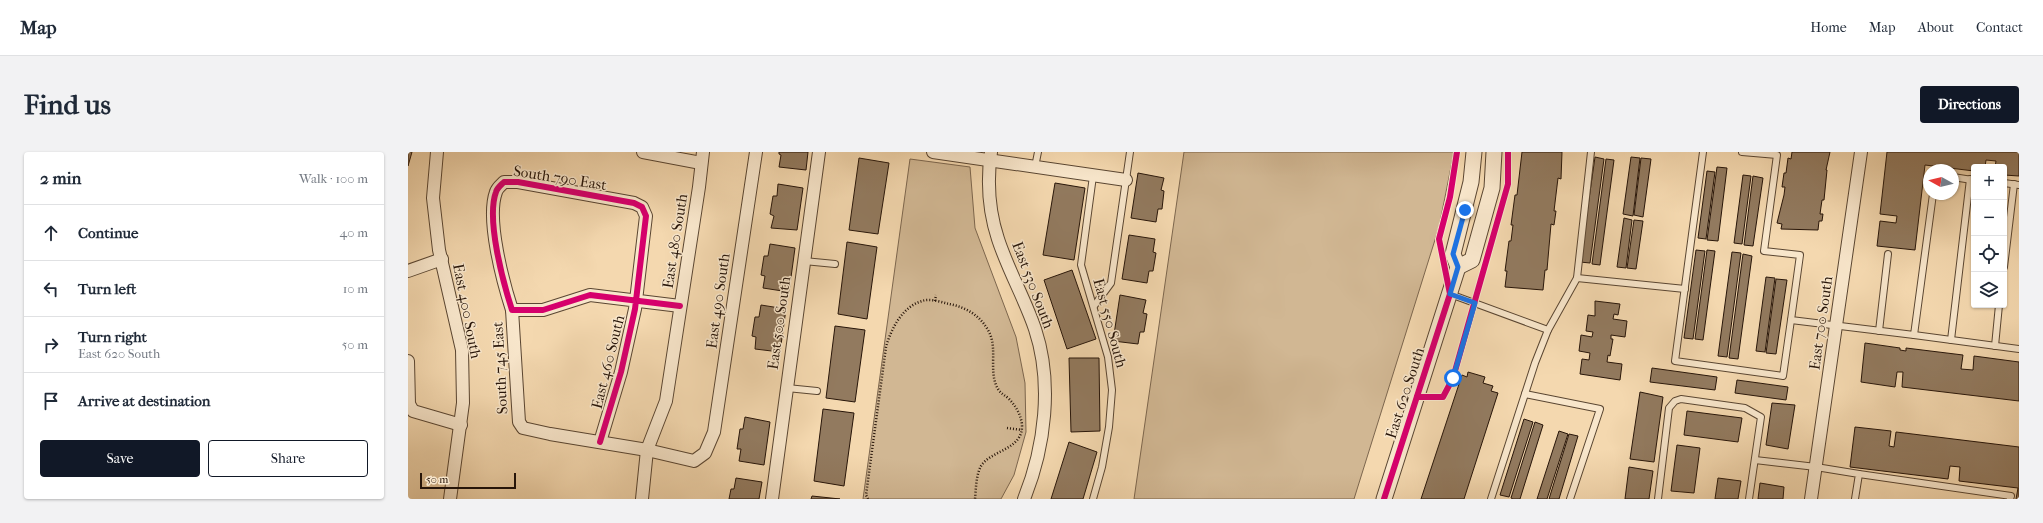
<!DOCTYPE html>
<meta charset="utf-8">
<style>
:root{--surface:#fff;--page:#f2f2f3;--text:#1f2937;--muted:#747a83;--line:#e0e1e3;--accent:#111827}
body{margin:0;font-family:"IM FELL French Canon",serif;background:var(--page);color:var(--text)}
.controls{position:absolute;right:12px;top:12px;display:grid;overflow:hidden;border-radius:4px;box-shadow:0 1px 3px #0004}
.controls button{width:36px;height:36px;display:grid;place-items:center;padding:0;border:0;border-bottom:1px solid var(--line);background:var(--surface);color:var(--text);font:20px sans-serif}
.compass{position:absolute;left:1515px;top:12px;width:36px;height:36px;border-radius:50%;background:var(--surface);box-shadow:0 1px 3px #0004;rotate:278deg}
.scale{position:absolute;left:12px;bottom:10px;width:96px;box-sizing:border-box;padding-left:4px;border:2px solid #271509;border-top:0;font-size:11px;line-height:14px;white-space:nowrap;color:#271509;-webkit-text-stroke:3px #f8e6cb;paint-order:stroke}
.stop{position:absolute;width:12px;height:12px;margin:-9px;border:3px solid #1a73e8;border-radius:50%;background:#fff}
.stop.end{background:#1a73e8;border-color:#fff;box-shadow:0 1px 4px #0008}
.list{margin:0;padding:0;list-style:none}
h2{display:flex;justify-content:space-between;align-items:center;height:52px;margin:0;padding:0 16px;font-size:17px}
h2 small{font-size:13px;font-weight:400;color:var(--muted)}
.list li{display:grid;grid-template-columns:26px 1fr auto;gap:12px;align-items:center;box-sizing:border-box;height:56px;padding:0 16px;border-top:1px solid var(--line)}
.list b{display:block;font-size:15px;white-space:nowrap}
.list p{margin:0;font-size:13px;white-space:nowrap;color:var(--muted)}
.list em{font-size:13px;font-style:normal;color:var(--muted)}
.actions{display:flex;gap:8px;padding:12px 16px}
.actions a{flex:1;padding:9px 0;border:1px solid var(--accent);border-radius:4px;text-align:center;font-size:14px;color:var(--accent)}
.actions .main{background:var(--accent);color:#fff}
.icon{flex:none;width:22px;height:22px;fill:none;stroke:currentColor;stroke-width:2;stroke-linecap:round;stroke-linejoin:round}
.map{position:relative;flex:none;width:1611px;height:347px;overflow:hidden;border-radius:4px}
header{display:flex;align-items:center;gap:24px;box-sizing:border-box;height:56px;padding:0 20px;background:var(--surface);border-bottom:1px solid var(--line)}
header strong{font-size:19px}
nav{display:flex;gap:22px;margin-inline-start:auto;font-size:14px}
.intro{display:flex;align-items:center;justify-content:space-between;box-sizing:border-box;height:96px;padding:0 24px}
h1{margin:0;font-size:28px}
.button{padding:10px 18px;border-radius:4px;background:var(--accent);color:#fff;font-size:14px;font-weight:700}
main{display:flex;gap:24px;padding:0 24px}
aside{flex:1;background:var(--surface);border-radius:4px;box-shadow:0 1px 3px #0004}
.map>svg:first-child{display:block}
</style>
<header>
<strong>Map</strong>
<nav><a>Home</a><a>Map</a><a>About</a><a>Contact</a></nav>
</header>
<div class="intro"><h1>Find us</h1><a class="button">Directions</a></div>
<main>
<aside>
<h2>2 min<small>Walk · 100 m</small></h2>
<ul class="list">
<li><svg class="icon" aria-label="ahead" viewBox="0 0 24 24"><path d="M12 20V5M6 11l6-6 6 6"/></svg><div><b>Continue</b></div><em>40 m</em></li>
<li><svg class="icon" aria-label="left" viewBox="0 0 24 24"><path d="M17 20v-9H6M10 6l-5 5 5 5"/></svg><div><b>Turn left</b></div><em>10 m</em></li>
<li><svg class="icon" aria-label="right" viewBox="0 0 24 24"><path d="M7 20v-9h11M14 6l5 5-5 5"/></svg><div><b>Turn right</b><p>East 620 South</p></div><em>50 m</em></li>
<li><svg class="icon" aria-label="arrive" viewBox="0 0 24 24"><path d="M6 21V4h12l-3 4 3 4H6"/></svg><div><b>Arrive at destination</b></div></li>
</ul>
<div class="actions"><a class="main">Save</a><a>Share</a></div>
</aside>
<div class="map">
<svg width="1611" height="347" viewBox="0 0 1611 347">
<rect width="100%" height="100%" fill="#f4d8af"/>
<filter id="stains"><feTurbulence type="fractalNoise" baseFrequency=".005" numOctaves="4"/><feColorMatrix values="0 0 0 0 .2 0 0 0 0 .09 0 0 0 0 .02 0 0 0 .5 -.17"/></filter>
<radialGradient id="worn" r=".72"><stop offset=".6" stop-color="#630" stop-opacity="0"/><stop offset="1" stop-color="#630" stop-opacity=".3"/></radialGradient>
<!-- green -->
<g fill="#d1b793" stroke="#7c664e">
<path d="M776,0H1046L1031,75L946,347H726Z"/>
<path d="M502,7L562,15L567,76L608,185L617,231L618,280L606,323L593,347H455Z"/>
</g>
<!-- building -->
<g fill="#927a5f" stroke="#271509">
<path d="M0,0H4L0,14Z"/>
<path d="M371,0H400L398,18L371,15L373,3L371,2Z"/>
<path d="M1114,0H1154L1153,27L1150,26L1146,59H1148L1146,73L1143,72L1139,118H1137L1135,138L1097,135L1099,119H1097L1101,89H1103L1105,73H1103L1107,43H1109Z"/>
<path d="M1384,0H1422L1418,18H1419L1416,48H1414L1412,62H1415L1414,69H1411L1410,78L1373,77L1374,72L1369,71L1376,43L1377,35H1374L1376,21H1378L1380,6L1383,7Z"/>
<path d="M1479,0H1611V24L1596,23V15H1587L1588,9L1578,8L1577,15H1566V19L1517,13L1507,98L1469,94L1472,69L1488,71L1489,64L1472,62Z"/>
<path d="M1187,5L1196,7L1182,111L1172,110Z"/>
<path d="M1223,5L1232,6L1225,64L1215,62Z"/>
<path d="M451,6L481,11L470,82L441,78Z"/>
<path d="M1233,6L1243,7L1235,65L1226,63Z"/>
<path d="M1198,7L1206,8L1192,113L1184,112Z"/>
<path d="M1309,15L1319,16L1310,89L1299,88Z"/>
<path d="M1299,19L1307,20L1298,87L1290,86Z"/>
<path d="M730,21L756,26L753,38L756,39L754,57H750L748,70L723,66Z"/>
<path d="M1335,23L1343,24L1334,92L1326,91Z"/>
<path d="M1345,24L1355,26L1345,94L1336,93Z"/>
<path d="M647,31L677,36L666,108L635,103Z"/>
<path d="M370,32L395,36L389,78L363,76L366,64L362,62L365,44H369Z"/>
<path d="M1216,66L1224,68L1218,116L1209,115Z"/>
<path d="M1226,68L1235,69L1228,117L1219,116Z"/>
<path d="M721,83L747,87L745,100L748,101L745,119H741L739,131L714,127Z"/>
<path d="M439,90L469,95L459,167L430,162Z"/>
<path d="M362,92L387,96L381,140L355,136L357,124L353,123L356,104H360Z"/>
<path d="M1288,98L1297,99L1285,187L1276,186Z"/>
<path d="M1299,98L1307,99L1295,188L1287,187Z"/>
<path d="M1324,100L1333,101L1319,205L1310,204Z"/>
<path d="M1335,102L1344,104L1330,207L1321,206Z"/>
<path d="M664,118L688,187L659,197L636,128Z"/>
<path d="M1358,125L1367,126L1357,200L1348,199Z"/>
<path d="M1368,127L1379,128L1368,202L1358,201Z"/>
<path d="M712,143L738,148L735,161L739,162L736,180H732L730,192L705,189Z"/>
<path d="M1187,149L1212,152L1210,163L1206,162L1205,167L1219,169L1217,185L1203,183V187H1205L1202,204L1200,203L1199,210L1214,212L1212,228L1172,222L1174,207L1181,208L1182,201L1171,199L1173,183L1184,185L1185,180L1178,179L1180,163L1187,164Z"/>
<path d="M353,153L378,157L372,200L347,197L348,185L344,184L347,165H351Z"/>
<path d="M427,174L457,178L447,250L418,246Z"/>
<path d="M1457,191L1492,196V198L1498,199V196L1555,203L1553,217L1565,218L1566,204L1611,210V249L1494,235L1495,220H1489L1487,235L1453,230Z"/>
<path d="M661,206H691L692,279L663,280Z"/>
<path d="M1244,216L1309,225L1307,238L1242,230Z"/>
<path d="M1060,220L1077,225L1075,231L1085,234L1083,239L1090,241L1056,347H1013L1054,223L1059,225Z"/>
<path d="M1329,228L1380,235L1378,248L1327,241Z"/>
<path d="M1232,240L1255,245L1246,310L1222,307Z"/>
<path d="M1364,251L1387,253L1380,297L1358,293Z"/>
<path d="M415,257L446,261L436,334L406,329Z"/>
<path d="M1279,259L1334,266L1330,290L1276,283Z"/>
<path d="M337,265L362,270L356,313L331,309L333,297H329L332,277H335Z"/>
<path d="M1116,267L1125,270L1101,345L1092,343Z"/>
<path d="M1127,270L1135,273L1112,347H1105L1103,346Z"/>
<path d="M1447,275L1483,279L1481,294L1486,295L1488,280L1611,295V347H1608L1610,336L1551,329L1552,315L1542,314L1540,327L1442,315Z"/>
<path d="M1151,279L1160,282L1139,347H1129Z"/>
<path d="M1161,282L1170,284L1151,347H1141Z"/>
<path d="M661,290L689,300L675,347H643Z"/>
<path d="M1269,293L1292,296L1286,341L1263,339Z"/>
<path d="M1221,315L1245,319L1241,347H1217Z"/>
<path d="M328,326L354,330L351,347H321L323,337H326Z"/>
<path d="M1310,326L1333,329L1330,347H1307Z"/>
<path d="M1352,331L1376,335L1375,347H1350Z"/>
<path d="M404,344L432,347H403Z"/>
</g>
<g fill="none" stroke-linecap="round" stroke-linejoin="round">
<defs>
<g id="service">
<path d="M1295,0L1267,209L1375,224L1383,168"/>
<path d="M1334,0L1369,3L1356,99L1392,103L1383,168L1506,183L1525,42"/>
<path d="M627,15L630,0"/>
<path d="M685,24L673,113L700,205L704,238L701,275L694,315L685,347"/>
<path d="M1545,25L1564,28"/>
<path d="M1596,31L1611,33"/>
<path d="M396,109L427,112"/>
<path d="M1596,115L1606,32"/>
<path d="M1169,126L1277,137"/>
<path d="M1042,142L1140,178L1127,211L1083,347"/>
<path d="M686,154L703,131L722,0"/>
<path d="M1140,178L1169,126L1183,0"/>
<path d="M1471,179L1480,102"/>
<path d="M1506,183L1611,197"/>
<path d="M1543,188L1562,27"/>
<path d="M1587,194L1591,153"/>
<path d="M379,236L409,239"/>
<path d="M1117,242L1192,257L1162,347"/>
<path d="M1347,308L1408,315L1451,322L1447,347"/>
<path d="M1451,322L1603,344L1602,347"/>
<path d="M1250,347L1261,256L1267,249L1273,247L1337,256L1353,265L1341,347"/>
</g>
<g id="minor">
<path d="M29,0L25,46L31,98L54,198L55,251L42,347"/>
<path d="M235,0L293,11"/>
<path d="M525,0L718,28"/>
<path d="M583,0C579,29 581,60 590,87C600,118 617,147 627,177C645,231 637,295 616,347"/>
<path d="M0,119L34,107"/>
<path d="M104,158L111,270L115,276L142,282L239,298L286,309L297,301L306,280L348,0"/>
<path d="M0,209L1,252L5,259L53,273"/>
<path d="M192,290L213,220L227,157L238,64L234,55L226,51L110,30H96C93,33 89,36 88,40C78,67 95,130 104,158H135L182,143L272,154"/>
<path d="M234,347L239,298L258,249L291,35L295,0"/>
<path d="M364,347L411,0"/>
<path d="M1403,347L1453,0"/>
</g>
<g id="tertiary">
<path d="M1050,115L1064,108L1084,36L1086,0"/>
<path d="M976,347L1050,115L1045,102L1063,30L1066,0"/>
</g>
</defs>
<!-- service casing -->
<use href="#service" stroke="#5a4632" stroke-width="8"/>
<!-- minor casing -->
<use href="#minor" stroke="#5a4632" stroke-width="14"/>
<!-- tertiary casing -->
<use href="#tertiary" stroke="#5a4632" stroke-width="17"/>
<!-- path -->
<g stroke="#271509" stroke-width="2.5" stroke-dasharray="1 2" stroke-linecap="butt">
<path d="M527,149L528,143"/>
<path d="M599,276L614,278"/>
<path d="M460,347L458,343L478,195C483,177 494,155 514,149C522,146 533,150 541,152C558,155 573,164 581,180C590,197 580,220 590,237C593,242 597,243 601,247C608,254 613,263 614,273C615,298 583,298 573,314C568,323 568,337 567,347"/>
</g>
<!-- service -->
<use href="#service" stroke="#f8e6cb" stroke-width="6"/>
<!-- minor -->
<use href="#minor" stroke="#f8e6cb" stroke-width="12"/>
<!-- tertiary -->
<use href="#tertiary" stroke="#f8e6cb" stroke-width="15"/>
<defs>
<g id="cycleway">
<path d="M1009,245H1035L1045,226L1100,32V0"/>
<path d="M192,290L213,220L227,157L238,64L234,55L226,51L110,30H96C93,33 89,36 88,40C78,67 95,130 104,158H135L182,143L272,154"/>
<path d="M976,347L1042,142L1031,87L1042,45L1049,0"/>
</g>
</defs>
<!-- cycleway casing -->
<use href="#cycleway" stroke="#f8e6cb" stroke-width="8"/>
<!-- cycleway -->
<use href="#cycleway" stroke="#d6006c" stroke-width="6"/>
</g>
<g fill="none" stroke-linecap="round" stroke-linejoin="round">
<!-- route -->
<path stroke="#1a73e8" stroke-width="5" d="M1045,226L1067,151L1042,142L1050,115L1045,102L1057,58"/>
</g>
<g text-anchor="middle" dominant-baseline="central" stroke-width="3" stroke-linejoin="round" paint-order="stroke">
<!-- street labels -->
<g font-size="15" fill="#271509" stroke="#f8e6cb">
<text transform="translate(152 26) rotate(9)">South 790 East</text>
<text transform="translate(267 89) rotate(-81)">East 480 South</text>
<text transform="translate(625 133) rotate(69)">East 530 South</text>
<text transform="translate(310 149) rotate(-82)">East 490 South</text>
<text transform="translate(59 159) rotate(79)">East 400 South</text>
<text transform="translate(371 171) rotate(-82)">East 500 South</text>
<text transform="translate(702 171) rotate(75)">East 550 South</text>
<text transform="translate(1413 171) rotate(-82)">East 700 South</text>
<text transform="translate(200 210) rotate(-76)">East 460 South</text>
<text transform="translate(92 216) rotate(-93)">South 745 East</text>
<text transform="translate(997 241) rotate(-72)">East 620 South</text>
</g>
</g>
<rect width="100%" height="100%" filter="url(#stains)"/>
<rect width="100%" height="100%" fill="url(#worn)"/>
</svg>
<div class="controls">
<button>+</button>
<button>−</button>
<button><svg class="icon" aria-label="locate" viewBox="0 0 24 24"><circle cx="12" cy="12" r="6"/><path d="M12 2v4M12 18v4M2 12h4M18 12h4"/></svg></button>
<button><svg class="icon" aria-label="layers" viewBox="0 0 24 24"><path d="M12 4l9 5-9 5-9-5zM3 14l9 5 9-5"/></svg></button>
</div>
<svg class="compass" viewBox="-18 -18 36 36"><path d="M0-13l5 13h-10z" fill="#e53935"/><path d="M0 13l5-13h-10z" fill="#747a83"/></svg>
<div class="scale">50 m</div>
<div class="stop" style="left:1045px;top:226px"></div>
<div class="stop end" style="left:1057px;top:58px"></div>
</div>
</main>
